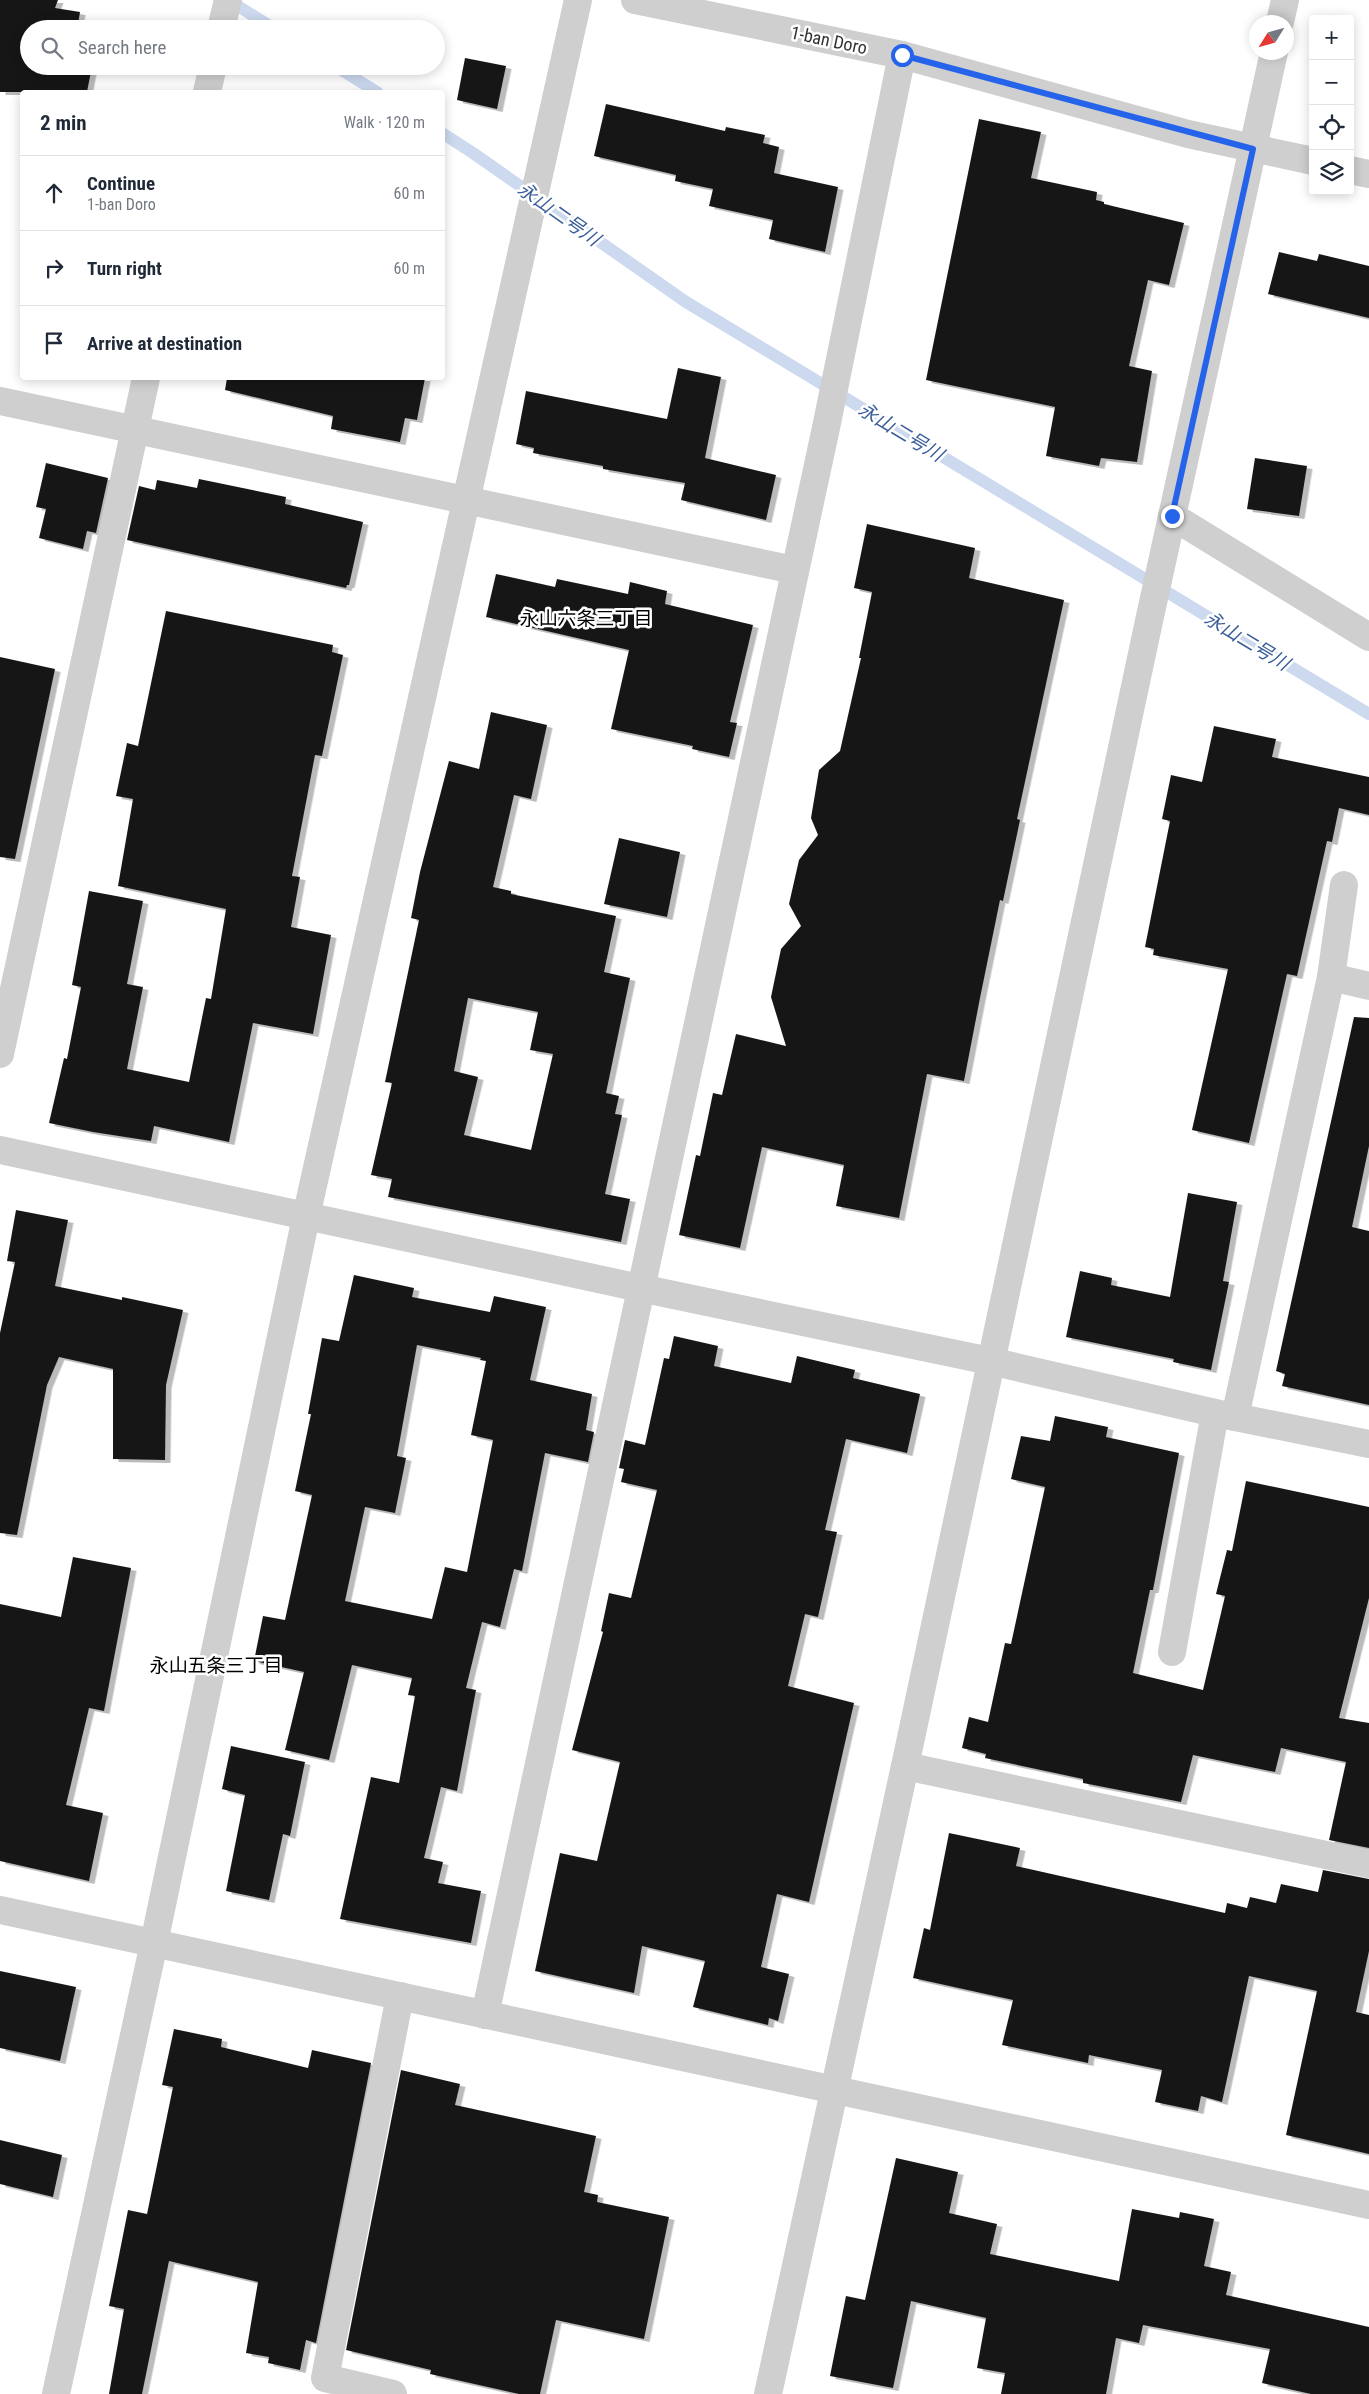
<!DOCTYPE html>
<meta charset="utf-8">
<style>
:root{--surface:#fff;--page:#f6f6f7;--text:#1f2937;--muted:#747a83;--line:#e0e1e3}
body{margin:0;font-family:"Roboto Condensed","Noto Sans JP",sans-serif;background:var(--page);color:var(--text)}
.controls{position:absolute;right:15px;top:15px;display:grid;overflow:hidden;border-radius:5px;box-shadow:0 2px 12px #0003}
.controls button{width:45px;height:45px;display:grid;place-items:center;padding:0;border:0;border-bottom:1px solid var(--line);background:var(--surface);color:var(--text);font:25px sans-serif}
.compass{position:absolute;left:1249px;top:15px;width:45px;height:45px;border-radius:50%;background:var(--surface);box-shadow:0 2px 12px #0003;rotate:233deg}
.stop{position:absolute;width:15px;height:15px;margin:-11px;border:4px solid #2563eb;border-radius:50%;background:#fff}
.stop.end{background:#2563eb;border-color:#fff;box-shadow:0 1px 5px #0008}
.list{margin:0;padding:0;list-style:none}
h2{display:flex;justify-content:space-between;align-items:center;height:65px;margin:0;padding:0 20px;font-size:21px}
h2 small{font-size:16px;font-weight:400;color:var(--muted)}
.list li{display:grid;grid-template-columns:32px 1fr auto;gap:15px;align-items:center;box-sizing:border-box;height:75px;padding:0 20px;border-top:1px solid var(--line)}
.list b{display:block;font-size:19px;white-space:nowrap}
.list p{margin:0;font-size:16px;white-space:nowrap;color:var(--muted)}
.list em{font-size:16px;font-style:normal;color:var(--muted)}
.icon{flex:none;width:28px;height:28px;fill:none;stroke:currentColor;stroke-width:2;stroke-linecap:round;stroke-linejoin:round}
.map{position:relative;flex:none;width:1369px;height:2394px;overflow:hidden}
.search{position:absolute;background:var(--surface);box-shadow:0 2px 12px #0003;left:20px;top:20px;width:425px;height:55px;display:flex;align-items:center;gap:12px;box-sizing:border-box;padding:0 18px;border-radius:28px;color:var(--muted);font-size:19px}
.panel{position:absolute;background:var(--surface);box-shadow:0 2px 12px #0003;left:20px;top:90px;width:425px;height:290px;border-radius:5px}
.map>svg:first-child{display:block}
</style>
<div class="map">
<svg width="1369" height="2394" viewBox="0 0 1369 2394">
<defs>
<filter id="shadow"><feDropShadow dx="5.5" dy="3" stdDeviation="0" flood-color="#0004"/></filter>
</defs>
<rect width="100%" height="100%" fill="#fff"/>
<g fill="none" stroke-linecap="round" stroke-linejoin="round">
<!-- stream -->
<g stroke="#ccd9ef" stroke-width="12">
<path d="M228,0L275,29"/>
<path d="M335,66L377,92"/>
<path d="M442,133L473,153L686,302L1369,714"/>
</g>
</g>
<!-- building -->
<g fill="#191919" fill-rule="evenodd" filter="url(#shadow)">
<path d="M0,0H58L55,8L80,12L78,24L99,28L29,29V66H92L87,92H0Z"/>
<path d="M465,58L506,66L497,109L457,100Z"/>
<path d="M606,104L725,131L726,127L765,135L763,143L779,147L774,173L838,187L825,252L769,239L773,220L709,206L713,189L675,181L676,175L594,156Z"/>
<path d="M979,119L1041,132L1031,178L1097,192L1096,200L1104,202V204L1184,223L1169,285L1148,280L1129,366L1152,371L1137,462L1101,458L1099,466L1046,456L1055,407L926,380Z"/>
<path d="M1279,252L1317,261L1319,254L1369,266V318L1268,294Z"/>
<path d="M678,368L721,377L705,458L776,475L766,520L681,500L685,483L603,469V466L533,453L534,448L516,444L526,391L667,419Z"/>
<path d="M227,378H425L417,420L405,418L400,442L331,429L333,416L225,390Z"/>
<path d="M1255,458L1307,466L1299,516L1247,509Z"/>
<path d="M46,463L108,478L96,533L87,531L83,549L39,538L46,509L36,507Z"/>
<path d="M199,479L286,497L285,504L363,522L349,585H347L346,588L127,540L139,486L155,490L157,480L197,488Z"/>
<path d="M867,524L975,548L969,578L1064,600L1017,819L1020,820L1003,901L1000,900L980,998L964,1081L927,1074L899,1218L836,1206L844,1165L762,1147L740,1248L679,1235L696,1155L700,1156L713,1093L722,1095L736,1034L786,1046L771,997L781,949L801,926L789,904L799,860L818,835L811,818L819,770L840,751L861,658H859L872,592L854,588Z"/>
<path d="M496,574L555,587L557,579L628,594L630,582L667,591L665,604L753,625L730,722L737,723L729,757L692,749L693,746L611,729L629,650L486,617Z"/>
<path d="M166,611L333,645L332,652L343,655L322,756L315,755L292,876L300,877L291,927L331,935L313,1034L253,1023L229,1142L154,1126L151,1141L93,1132L49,1123L64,1058L67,1059L81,987L72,985L89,891L143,901L127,984L143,987L127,1069L189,1082L206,998L211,999L226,909L118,886L133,799L116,796L127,743L138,746Z"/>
<path d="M0,657L55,669L15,859L0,857Z"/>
<path d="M491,712L547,725L531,799L514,795L493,887L511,891V894L616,916L604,972L630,978L606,1093L619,1096L615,1114L622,1115L605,1194L630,1199L621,1242L388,1197L392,1179L371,1175L392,1083L385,1082L419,920L411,918L420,872L449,761L479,769ZM468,998L538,1012L530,1050L553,1054L531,1150L464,1135L478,1077L454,1071Z"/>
<path d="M1214,726L1276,739L1272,757L1369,777V815L1339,808L1332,842L1327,841L1297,976L1287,974L1249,1143L1192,1130L1228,969L1153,955L1154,949L1145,947L1170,821L1162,819L1171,775L1202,782Z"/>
<path d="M619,838L680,852L667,917L604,904Z"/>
<path d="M1354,1017L1369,1018V1146L1352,1227L1369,1231V1405L1282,1386L1285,1374L1276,1371Z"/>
<path d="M1188,1193L1237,1202L1223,1281L1229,1282L1211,1370L1173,1362L1174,1359L1066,1337L1080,1271L1112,1278L1111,1285L1170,1297Z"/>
<path d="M16,1210L68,1220L55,1286L122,1300V1297L183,1310L166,1385L165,1460L113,1459V1369L59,1357L47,1385L17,1535L0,1533V1333L15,1262L7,1261Z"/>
<path d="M354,1275L414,1288L412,1297L490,1312L494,1296L546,1307L530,1380L592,1394L586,1430L594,1432L588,1462L545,1453L522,1571L514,1569L500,1627L482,1622L466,1688L476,1690L457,1791L441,1787L424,1858L443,1862L438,1883L481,1891L471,1943L340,1919L371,1777L399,1783L415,1696L408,1695L412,1678L352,1665L329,1760L285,1750L304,1672L254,1661L263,1616L285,1620L312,1495L295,1491L311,1414H308L322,1338L339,1341ZM417,1345L481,1358L480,1360L486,1361L471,1435L493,1440L467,1572L445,1567L432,1619L345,1601L365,1507L395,1513L406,1458L397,1456Z"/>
<path d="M674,1336L718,1346L714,1366L791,1383L797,1356L855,1370L853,1378L920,1394L907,1453L846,1439L825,1530L837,1532L818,1617L805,1614L788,1686L854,1703L809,1902L777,1894L761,1967L789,1974L778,2021L769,2018L768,2025L693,2007L705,1961L642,1946L634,1993L535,1971L560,1853L597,1861L620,1762L572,1750L603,1632L601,1631L609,1593L631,1598L657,1490L621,1482L624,1469L619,1468L625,1440L645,1445L664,1358L669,1359Z"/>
<path d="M1055,1416L1108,1427L1106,1437L1179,1453L1153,1590H1150L1133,1673L1203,1690L1225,1596L1216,1594L1227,1550L1232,1551L1246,1481L1369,1507V1598L1339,1718L1369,1723V1848L1329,1840L1346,1762L1281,1748L1275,1772L1193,1755L1181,1802L1083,1783V1779L985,1758L986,1754L962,1748L969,1717L988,1722L1005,1643L1011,1644L1045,1487L1011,1479L1021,1436L1050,1441Z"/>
<path d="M73,1557L131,1568L104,1711L89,1708L66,1805L103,1813L89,1881L0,1861V1604L61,1617Z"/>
<path d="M231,1746L305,1762L290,1836L283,1834L269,1900L226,1891L245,1795L222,1789Z"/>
<path d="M949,1833L1020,1848L1016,1866L1225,1913L1227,1903L1247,1908L1250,1897L1276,1903L1281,1884L1318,1892L1323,1870L1369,1879V1951L1356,2012L1369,2015V2154L1286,2135L1317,1991L1249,1976L1222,2102L1201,2096L1198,2111L1155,2102L1162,2070L1089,2055L1088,2063L1002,2045L1013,2000L913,1978L924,1928L930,1930Z"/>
<path d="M0,1971L76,1987L60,2061L0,2048Z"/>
<path d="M174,2029L222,2039L221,2047L308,2068L312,2050L371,2063L316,2343L306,2340L300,2370L268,2363L269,2357L246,2353L258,2282L169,2261L142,2394H109L124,2309L109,2306L128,2210L147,2214L173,2087L162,2085Z"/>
<path d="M401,2070L460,2084L455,2105L596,2136L584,2192L598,2195L597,2202L669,2217L644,2339L556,2320L540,2394H519L430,2374L431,2370L346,2350Z"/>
<path d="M0,2140L62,2155L53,2197L0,2184Z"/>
<path d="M896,2158L958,2172L949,2213L997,2224L990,2254L1119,2281L1132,2209L1179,2218L1180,2212L1214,2219L1204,2266L1231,2272L1226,2295L1369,2327V2394H1311L1262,2383L1270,2349L1143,2325L1139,2343L1116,2338L1106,2394H1001L1005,2373L977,2368L986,2318L911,2301L893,2388L830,2376L846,2296L865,2300Z"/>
</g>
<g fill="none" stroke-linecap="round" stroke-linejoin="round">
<!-- minor -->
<g stroke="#cfcfcf" stroke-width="28">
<path d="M635,0L902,55L1188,134L1313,161"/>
<path d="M1280,22L1285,0"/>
<path d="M221,29L228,0"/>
<path d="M207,92L213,66"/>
<path d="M1350,170L1369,174"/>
<path d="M0,401L794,570"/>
<path d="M1172,516L1369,637"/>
<path d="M1331,977L1369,986"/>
<path d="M0,1054L146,378"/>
<path d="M0,1150L640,1288L990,1361L1215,1413L1369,1444"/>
<path d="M1235,1417L1331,977L1344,885"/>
<path d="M1172,1652L1215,1413"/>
<path d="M905,1766L1369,1864"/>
<path d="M0,1910L1369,2205"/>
<path d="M485,2015L827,423L902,55"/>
<path d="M56,2394L154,1943L306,1217L578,0"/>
<path d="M393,2394L325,2378L400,1996"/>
<path d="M768,2394L905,1766L1149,621L1274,52"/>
</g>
</g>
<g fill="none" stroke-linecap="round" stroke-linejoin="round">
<!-- route -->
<path stroke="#2563eb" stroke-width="6" d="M902,55L1253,149L1172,516"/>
</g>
<g text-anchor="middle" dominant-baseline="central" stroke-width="5" stroke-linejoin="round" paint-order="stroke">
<!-- street labels -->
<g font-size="18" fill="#323232" stroke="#fff">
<text transform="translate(829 40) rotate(12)">1-ban Doro</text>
</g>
<!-- water labels -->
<g font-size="19" font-style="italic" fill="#3a5e9a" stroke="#fff">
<text transform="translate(559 214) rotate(35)">永山二号川</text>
<text transform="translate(901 432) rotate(31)">永山二号川</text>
<text transform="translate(1247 641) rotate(31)">永山二号川</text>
</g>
<!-- neighbourhood labels -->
<g font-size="19" fill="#000" stroke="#fff">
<text x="586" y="618">永山六条三丁目</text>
<text x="216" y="1665">永山五条三丁目</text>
</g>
</g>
</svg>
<div class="controls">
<button>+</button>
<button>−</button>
<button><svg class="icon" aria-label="locate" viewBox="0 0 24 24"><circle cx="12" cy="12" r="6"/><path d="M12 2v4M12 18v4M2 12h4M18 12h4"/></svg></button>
<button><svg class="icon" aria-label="layers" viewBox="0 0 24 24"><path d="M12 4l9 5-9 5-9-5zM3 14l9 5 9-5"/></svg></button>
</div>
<svg class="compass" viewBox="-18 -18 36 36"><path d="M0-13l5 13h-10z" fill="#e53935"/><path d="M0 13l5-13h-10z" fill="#747a83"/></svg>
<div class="stop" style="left:902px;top:55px"></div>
<div class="stop end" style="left:1172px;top:516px"></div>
<div class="search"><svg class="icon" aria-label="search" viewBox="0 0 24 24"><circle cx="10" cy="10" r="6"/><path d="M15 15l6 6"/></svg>Search here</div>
<section class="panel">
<h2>2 min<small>Walk · 120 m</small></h2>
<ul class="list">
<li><svg class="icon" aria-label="ahead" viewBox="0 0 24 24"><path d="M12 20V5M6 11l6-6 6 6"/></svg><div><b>Continue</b><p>1-ban Doro</p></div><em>60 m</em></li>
<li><svg class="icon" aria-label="right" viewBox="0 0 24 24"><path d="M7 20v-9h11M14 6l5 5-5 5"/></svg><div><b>Turn right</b></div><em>60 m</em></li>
<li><svg class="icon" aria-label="arrive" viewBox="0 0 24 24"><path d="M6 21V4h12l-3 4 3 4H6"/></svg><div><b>Arrive at destination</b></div></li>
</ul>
</section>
</div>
